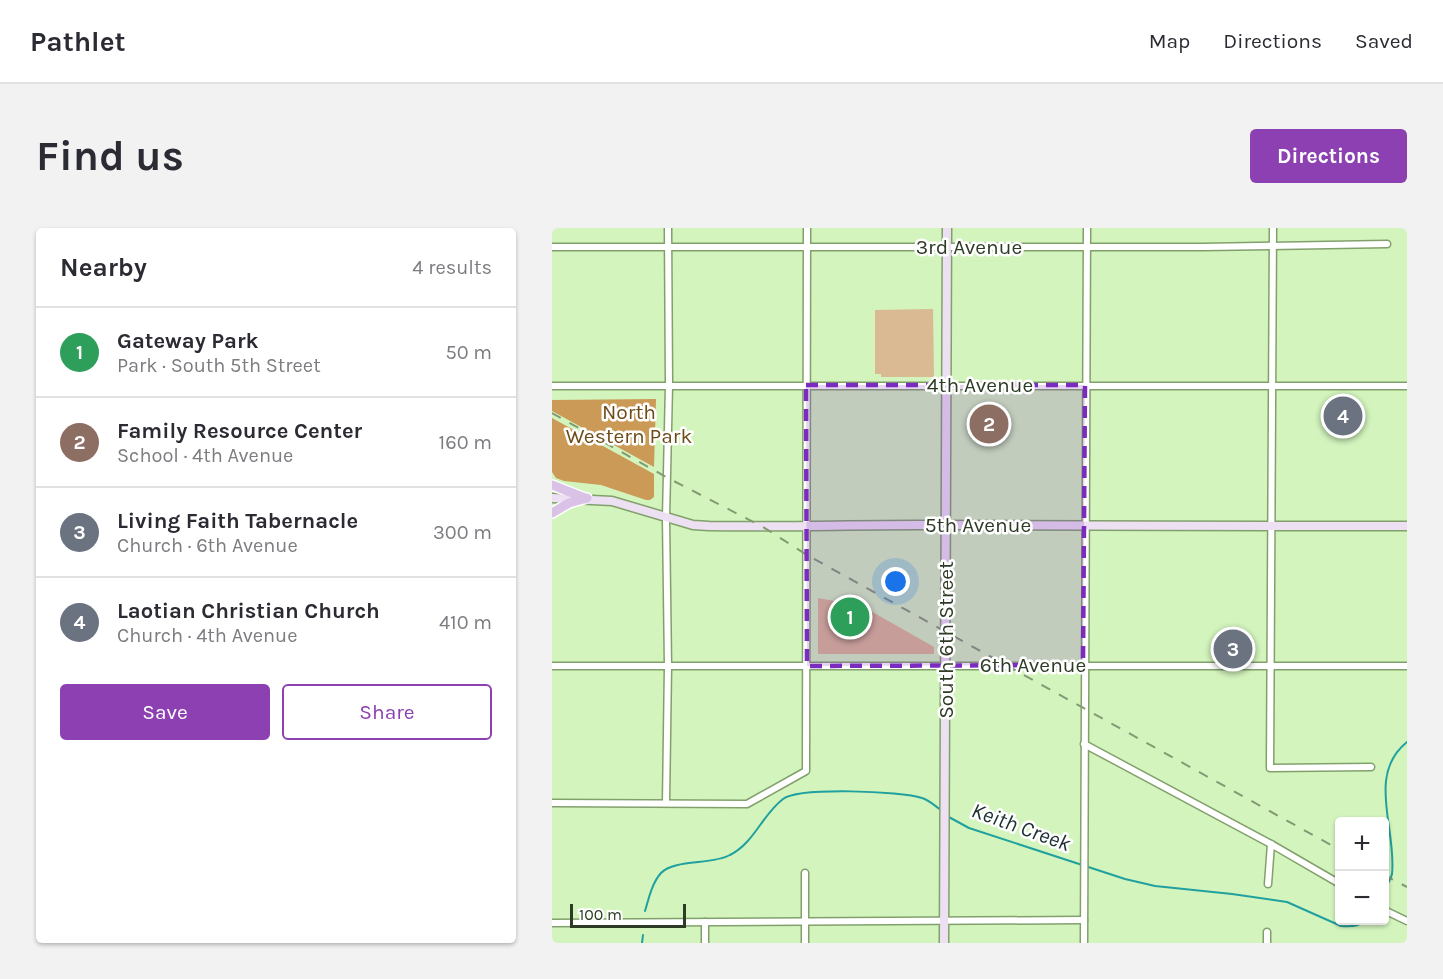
<!DOCTYPE html>
<meta charset="utf-8">
<style>
:root{--surface:#fff;--page:#f2f2f3;--text:#2b2b33;--muted:#7c7c81;--line:#e1e1e2;--accent:#8c40b1}
body{margin:0;font-family:Karla,sans-serif;background:var(--page);color:var(--text)}
.controls{position:absolute;right:18px;bottom:18px;display:grid;overflow:hidden;border-radius:6px;box-shadow:0 2px 4px #0004}
.controls button{width:54px;height:54px;display:grid;place-items:center;padding:0;border:0;border-bottom:2px solid var(--line);background:var(--surface);color:var(--text);font:30px sans-serif}
.scale{position:absolute;left:18px;bottom:15px;width:116px;box-sizing:border-box;padding-left:6px;border:3px solid #2e3b25;border-top:0;font-size:16px;line-height:21px;white-space:nowrap;color:#2e3b25;-webkit-text-stroke:4px #fff;paint-order:stroke}
.you{position:absolute;left:344px;top:354px;width:21px;height:21px;margin:-15px;border:4px solid #fff;border-radius:50%;background:#1a73e8;box-shadow:0 0 0 9px #1a73e833}
.badge{display:grid;place-items:center;width:39px;height:39px;border-radius:50%;background:var(--accent);color:#fff;font-size:20px;font-weight:700}
.pin{position:absolute;translate:-50% -50%;border:3px solid #fff;box-shadow:0 2px 6px #0006}
.list{margin:0;padding:0;list-style:none}
h2{display:flex;justify-content:space-between;align-items:center;height:78px;margin:0;padding:0 24px;font-size:26px}
h2 small{font-size:20px;font-weight:400;color:var(--muted)}
.list li{display:grid;grid-template-columns:39px 1fr auto;gap:18px;align-items:center;box-sizing:border-box;height:90px;padding:0 24px;border-top:2px solid var(--line)}
.list b{display:block;font-size:22px;white-space:nowrap}
.list p{margin:0;font-size:20px;white-space:nowrap;color:var(--muted)}
.list em{font-size:20px;font-style:normal;color:var(--muted)}
.actions{display:flex;gap:12px;padding:18px 24px}
.actions a{flex:1;padding:14px 0;border:2px solid var(--accent);border-radius:6px;text-align:center;font-size:21px;color:var(--accent)}
.actions .main{background:var(--accent);color:#fff}
.map{position:relative;flex:none;width:855px;height:715px;overflow:hidden;border-radius:6px}
header{display:flex;align-items:center;gap:36px;box-sizing:border-box;height:84px;padding:0 30px;background:var(--surface);border-bottom:2px solid var(--line)}
header strong{font-size:28px}
nav{display:flex;gap:33px;margin-inline-start:auto;font-size:21px}
.intro{display:flex;align-items:center;justify-content:space-between;box-sizing:border-box;height:144px;padding:0 36px}
h1{margin:0;font-size:42px}
.button{padding:15px 27px;border-radius:6px;background:var(--accent);color:#fff;font-size:21px;font-weight:700}
main{display:flex;gap:36px;padding:0 36px}
aside{flex:1;background:var(--surface);border-radius:6px;box-shadow:0 2px 4px #0004}
.map>svg:first-child{display:block}
</style>
<header>
<strong>Pathlet</strong>
<nav><a>Map</a><a>Directions</a><a>Saved</a></nav>
</header>
<div class="intro"><h1>Find us</h1><a class="button">Directions</a></div>
<main>
<aside>
<h2>Nearby<small>4 results</small></h2>
<ul class="list">
<li><span class="badge" style="background:#2e9e5b">1</span><div><b>Gateway Park</b><p>Park · South 5th Street</p></div><em>50 m</em></li>
<li><span class="badge" style="background:#8d6e63">2</span><div><b>Family Resource Center</b><p>School · 4th Avenue</p></div><em>160 m</em></li>
<li><span class="badge" style="background:#6b7280">3</span><div><b>Living Faith Tabernacle</b><p>Church · 6th Avenue</p></div><em>300 m</em></li>
<li><span class="badge" style="background:#6b7280">4</span><div><b>Laotian Christian Church</b><p>Church · 4th Avenue</p></div><em>410 m</em></li>
</ul>
<div class="actions"><a class="main">Save</a><a>Share</a></div>
</aside>
<div class="map">
<svg width="855" height="715" viewBox="0 0 855 715">
<rect width="100%" height="100%" fill="#d3f4bd"/>
<!-- green -->
<g fill="#daba92">
<path d="M381,81L382,149H329V146H323V82Z"/>
<path d="M266,370L310,378L382,419V426H266Z"/>
</g>
<!-- forest -->
<g fill="#cc9a57">
<path d="M104,171L102,239L0,183V172Z"/>
<path d="M0,190L102,246V269L98,272H94L49,257L12,253L4,250L0,244Z"/>
</g>
<g fill="none" stroke-linecap="round" stroke-linejoin="round">
<!-- stream -->
<g stroke="#20a09e" stroke-width="2">
<path d="M395,588L417,600L573,651L603,658L680,666L735,674L789,698C798,699 807,699 813,692"/>
<path d="M832,662C835,657 839,651 840,646C845,601 814,547 855,514"/>
<path d="M93,683C97,670 100,655 109,645C122,631 160,637 178,627C202,615 210,587 231,571C247,559 349,563 370,570C377,572 383,578 389,582"/>
<path d="M90,715L91,707"/>
</g>
<defs>
<g id="street">
<path d="M721,0L718,540L819,539"/>
<path d="M0,19H651L835,16"/>
<path d="M0,158H855"/>
<path d="M0,438H855"/>
<path d="M532,516L719,616L788,656"/>
<path d="M0,575L195,576L254,543L255,0"/>
<path d="M114,575L116,438L114,290L117,157L116,0"/>
<path d="M716,656L719,616"/>
<path d="M832,682L855,693"/>
<path d="M153,694V715"/>
<path d="M0,695L532,692"/>
<path d="M253,715V645"/>
<path d="M532,715L535,0"/>
<path d="M715,715V704"/>
</g>
<g id="secondary">
<path d="M0,270L60,273L141,297L157,298C226,299 296,297 365,297C528,297 692,299 855,298"/>
<path d="M392,715L395,0"/>
</g>
<g id="primary">
<path d="M0,257L33,270"/>
<path d="M0,285L17,275L35,270"/>
</g>
</defs>
<!-- street casing -->
<use href="#street" stroke="#82a06c" stroke-width="9"/>
<!-- secondary casing -->
<use href="#secondary" stroke="#82a06c" stroke-width="11"/>
<!-- primary casing -->
<use href="#primary" stroke="#fff" stroke-width="12"/>
<!-- street -->
<use href="#street" stroke="#fff" stroke-width="6"/>
<!-- secondary -->
<use href="#secondary" stroke="#ece0f2" stroke-width="8"/>
<!-- primary -->
<use href="#primary" stroke="#d9c2e6" stroke-width="9"/>
<!-- rail -->
<g stroke="#839a73" stroke-width="2" stroke-dasharray="10 10" stroke-linecap="butt">
<path d="M0,185L114,249L211,299L255,327L788,622"/>
<path d="M832,647L855,659"/>
</g>
</g>
<!-- marked area -->
<path fill="#7b2cbf" fill-opacity="0.2" stroke="#7b2cbf" stroke-width="4.5" stroke-dasharray="12 8" stroke-linejoin="round" d="M254,157H533L531,437L255,438Z"/>
<g text-anchor="middle" dominant-baseline="central" stroke-width="5" stroke-linejoin="round" paint-order="stroke">
<!-- street labels -->
<g font-size="21" fill="#2e3b25" stroke="#fff">
<text x="417" y="19">3rd Avenue</text>
<text x="428" y="157">4th Avenue</text>
<text x="426" y="297">5th Avenue</text>
<text transform="translate(394 412) rotate(-90)">South 6th Street</text>
<text x="481" y="437">6th Avenue</text>
</g>
<!-- park labels -->
<g font-size="21" fill="#6e4c19" stroke="#fff">
<text x="77" y="184">North<tspan x="77" dy="24">Western Park</tspan></text>
</g>
<!-- water labels -->
<g font-size="22" font-style="italic" fill="#1a2f2e" stroke="#fff">
<text transform="translate(469 599) rotate(20)">Keith Creek</text>
</g>
</g>
</svg>
<div class="controls">
<button>+</button>
<button>−</button>
</div>
<div class="scale">100 m</div>
<div class="you"></div>
<div class="pin badge" style="left:298px;top:389px;background:#2e9e5b">1</div>
<div class="pin badge" style="left:437px;top:196px;background:#8d6e63">2</div>
<div class="pin badge" style="left:681px;top:421px;background:#6b7280">3</div>
<div class="pin badge" style="left:791px;top:188px;background:#6b7280">4</div>
</div>
</main>
